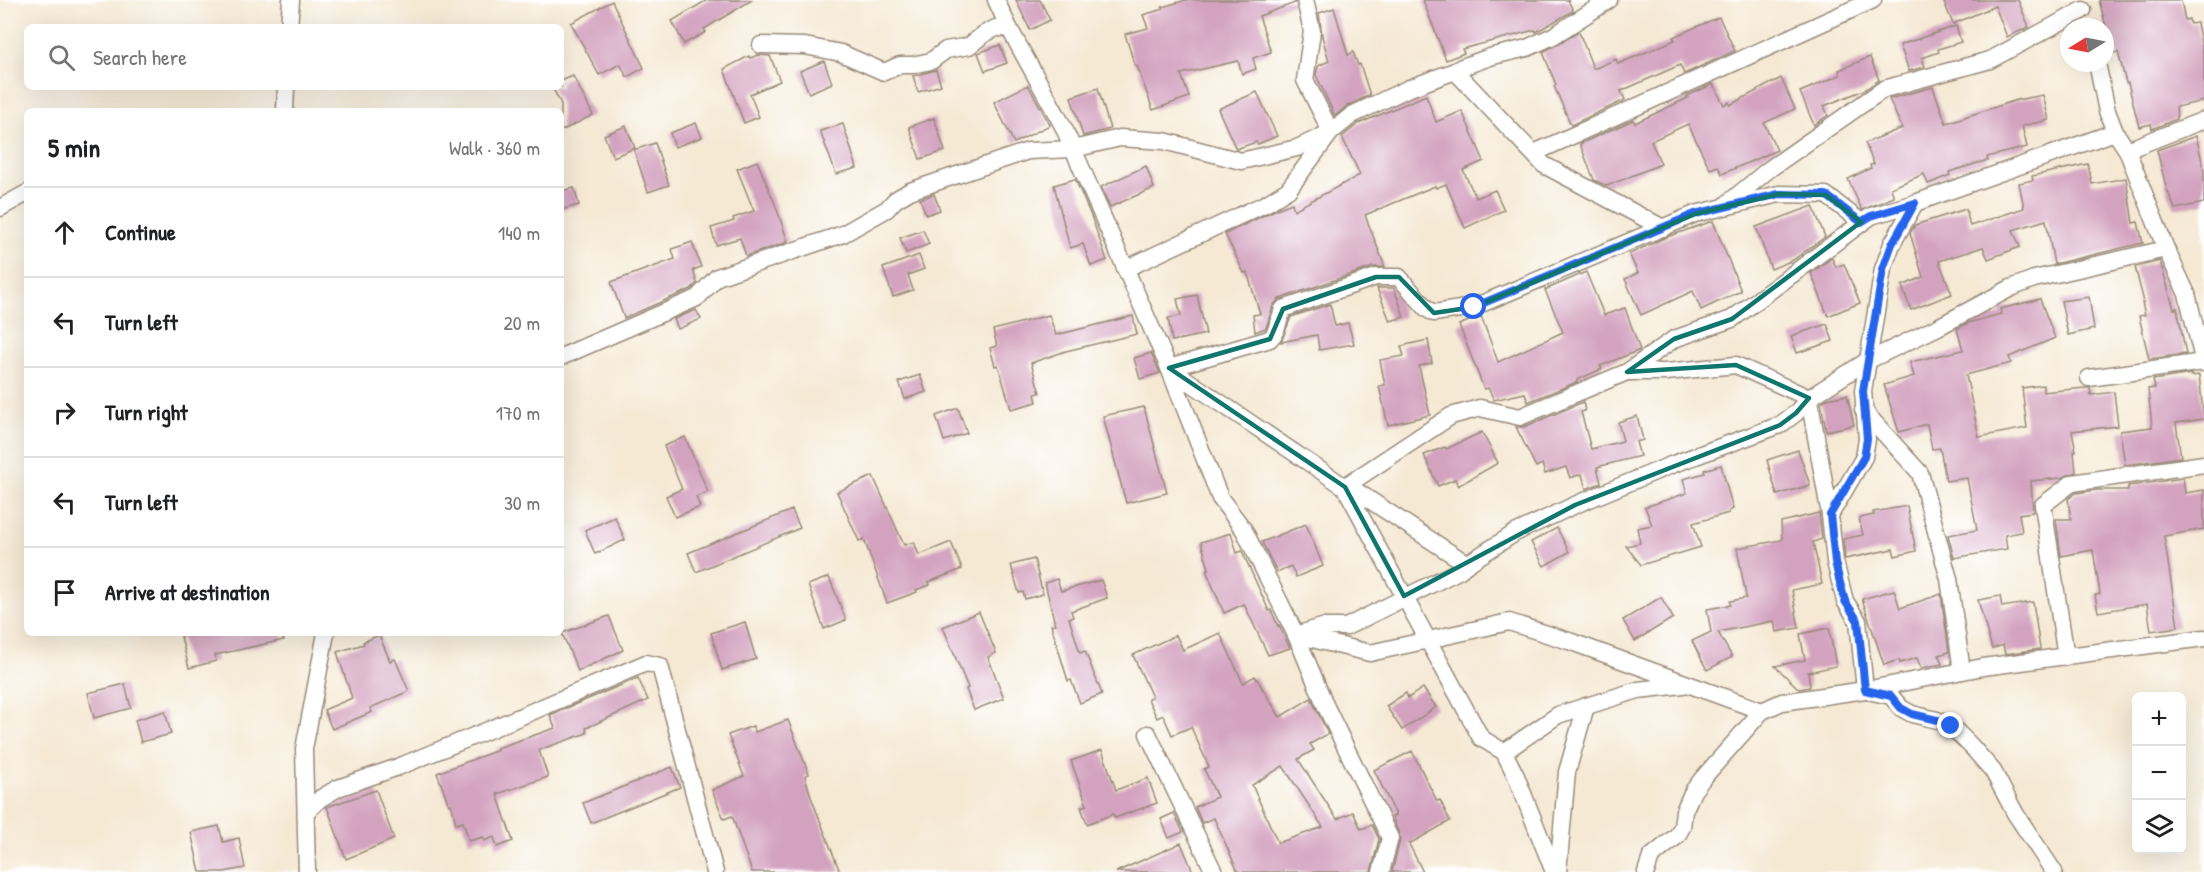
<!DOCTYPE html>
<meta charset="utf-8">
<style>
:root{--surface:#fff;--page:#f2f2f2;--text:#202124;--muted:#757577;--line:#e0e0e0}
body{margin:0;font-family:"Patrick Hand",sans-serif;background:var(--page);color:var(--text)}
.controls{position:absolute;right:18px;bottom:18px;display:grid;overflow:hidden;border-radius:9px;box-shadow:0 6px 24px #0002}
.controls button{width:54px;height:54px;display:grid;place-items:center;padding:0;border:0;border-bottom:2px solid var(--line);background:var(--surface);color:var(--text);font:30px sans-serif}
.compass{position:absolute;left:2060px;top:18px;width:54px;height:54px;border-radius:50%;background:var(--surface);box-shadow:0 6px 24px #0002;rotate:260deg}
.stop{position:absolute;width:18px;height:18px;margin:-14px;border:4px solid #2563eb;border-radius:50%;background:#fff}
.stop.end{background:#2563eb;border-color:#fff;box-shadow:0 2px 6px #0008}
.list{margin:0;padding:0;list-style:none}
h2{display:flex;justify-content:space-between;align-items:center;height:78px;margin:0;padding:0 24px;font-size:26px}
h2 small{font-size:20px;font-weight:400;color:var(--muted)}
.list li{display:grid;grid-template-columns:39px 1fr auto;gap:18px;align-items:center;box-sizing:border-box;height:90px;padding:0 24px;border-top:2px solid var(--line)}
.list b{display:block;font-size:22px;white-space:nowrap}
.list em{font-size:20px;font-style:normal;color:var(--muted)}
.icon{flex:none;width:33px;height:33px;fill:none;stroke:currentColor;stroke-width:2;stroke-linecap:round;stroke-linejoin:round}
.map{position:relative;flex:none;width:2204px;height:872px;overflow:hidden}
.search{position:absolute;background:var(--surface);box-shadow:0 6px 24px #0002;left:24px;top:24px;width:540px;height:66px;display:flex;align-items:center;gap:15px;box-sizing:border-box;padding:0 21px;border-radius:9px;color:var(--muted);font-size:22px}
.panel{position:absolute;background:var(--surface);box-shadow:0 6px 24px #0002;left:24px;top:108px;width:540px;height:528px;border-radius:9px}
.map>svg:first-child{display:block}
</style>
<div class="map">
<svg width="2204" height="872" viewBox="0 0 2204 872">
<rect width="100%" height="100%" fill="#fff"/>
<filter id="ink" filterUnits="userSpaceOnUse"><feTurbulence type="fractalNoise" baseFrequency=".0167" numOctaves="2"/><feDisplacementMap in="SourceGraphic" scale="12" xChannelSelector="R" yChannelSelector="G"/><feConvolveMatrix kernelMatrix="1 2 1 2 8 2 1 2 1" color-interpolation-filters="sRGB"/></filter>
<filter id="wash" filterUnits="userSpaceOnUse"><feTurbulence type="fractalNoise" baseFrequency=".008" numOctaves="4" result="noise"/><feDisplacementMap in="SourceGraphic" scale="24" xChannelSelector="R" yChannelSelector="G"/><feGaussianBlur stdDeviation="1.35" result="paint"/><feColorMatrix in="noise" values="0 0 0 0 0 0 0 0 0 0 0 0 0 0 0 0 0 1.4 0 .05"/><feComposite in="paint" operator="in"/></filter>
<g filter="url(#wash)">
<rect width="100%" height="100%" fill="#f5e9d4"/>
<g id="blocks">
<!-- building -->
<g fill="#d3a2bf" fill-rule="evenodd">
<path d="M707,0H752L704,29L706,32L684,44L672,21Z"/>
<path d="M1016,0H1040L1050,20L1030,30Z"/>
<path d="M1186,0H1295V3L1259,16L1271,52L1253,58L1256,69L1242,74L1238,61L1181,74L1189,97L1153,110L1137,66H1135L1125,34L1148,28L1143,15L1163,9L1162,7Z"/>
<path d="M1423,0H1568L1573,11L1536,32L1535,30L1462,49L1464,53L1446,60Z"/>
<path d="M1943,0H2018L2029,27L2007,37L1995,6L1953,24Z"/>
<path d="M2099,0H2181L2185,20L2189,19L2190,24L2197,23L2204,58V101L2176,107L2177,119L2152,129L2151,124L2139,127L2128,83H2126L2118,52L2113,53Z"/>
<path d="M612,1L644,68L627,77L620,64L599,75L571,23Z"/>
<path d="M1334,8L1348,55L1353,52L1358,65L1360,64L1370,95L1347,106L1335,116L1316,75L1318,66L1329,61L1322,36L1319,13Z"/>
<path d="M1719,17L1735,51L1684,74L1680,65L1621,91L1625,100L1571,125L1554,86L1556,85L1543,52L1579,32L1593,68H1596L1616,59L1618,64L1675,40L1673,37Z"/>
<path d="M1956,26L1961,42L1938,49L1939,52L1922,58L1925,67L1909,71L1900,45Z"/>
<path d="M1000,45L1007,63L985,71L978,53Z"/>
<path d="M758,55L770,56L780,81L750,94L759,117L744,123L724,69L749,56L750,58Z"/>
<path d="M1870,57L1879,80L1864,90L1824,106L1828,115L1814,125L1800,92L1840,75L1839,70Z"/>
<path d="M824,61L832,83L809,93L800,71Z"/>
<path d="M936,70L941,85L918,92L913,76Z"/>
<path d="M573,76L593,115L561,131V104L552,87H561V81Z"/>
<path d="M1781,78L1795,109L1764,123L1777,150L1722,174L1718,166L1710,169L1688,124L1651,141L1661,164L1607,186L1594,180L1580,144L1633,120L1635,123L1688,98L1687,96L1713,84L1724,105L1729,102L1730,105Z"/>
<path d="M1028,85L1050,125L1014,143L994,102Z"/>
<path d="M1933,87L1946,123L2017,100L2043,95L2049,120L2022,126L2027,147L1987,157L1988,160L1949,172L1950,175L1928,184L1924,174L1891,188L1894,197L1862,210L1848,179L1871,168L1870,165L1874,164L1865,143L1902,128L1889,99Z"/>
<path d="M1098,88L1110,129L1083,136L1071,97Z"/>
<path d="M1257,92L1277,136L1258,144L1256,142L1236,149L1218,109Z"/>
<path d="M1426,95L1436,122L1462,111L1484,161L1463,170L1476,198L1495,190L1504,210L1465,228L1446,184L1436,188L1435,186L1365,215L1385,267H1373L1279,299L1273,306L1266,328L1255,332L1253,315L1260,314L1247,272L1244,273L1225,234L1279,208L1292,203L1294,210L1360,175L1342,137L1358,124Z"/>
<path d="M934,118L945,151L920,159L909,127Z"/>
<path d="M696,123L702,137L675,147L670,133Z"/>
<path d="M843,124L857,168L836,174L820,131Z"/>
<path d="M626,126L635,148L613,157L604,135Z"/>
<path d="M2196,136L2204,169V203L2175,209L2166,187L2157,150Z"/>
<path d="M655,143L669,185L648,192L634,150Z"/>
<path d="M757,161L775,204L788,242L746,256L740,238L716,245L711,228L734,221L733,218L754,211L737,169Z"/>
<path d="M2088,164L2092,184L2126,178L2133,223L2138,222L2143,243L2054,264L2046,220L2013,230L2020,247L1988,259L1983,247L1939,261L1952,294L1911,310L1902,286L1923,277L1910,233L1915,225L1966,209L1970,226L2024,208L2019,183L2033,180L2032,176Z"/>
<path d="M1146,166L1154,188L1110,207L1101,187Z"/>
<path d="M1075,179L1091,216L1107,260L1091,266L1083,244L1070,248L1054,185Z"/>
<path d="M574,188L579,205L561,210V191Z"/>
<path d="M934,194L940,210L926,215L920,199Z"/>
<path d="M1813,206L1825,237L1793,260L1771,269L1756,227Z"/>
<path d="M1713,221L1741,291L1701,310L1693,291L1641,315L1625,279L1638,273L1629,254L1664,238Z"/>
<path d="M923,230L929,244L906,253L900,238Z"/>
<path d="M692,242L701,267L693,270L697,283L691,289L624,318L611,282L675,259L672,249Z"/>
<path d="M919,255L924,269L908,275L913,290L893,297L883,268Z"/>
<path d="M1832,258L1836,267L1844,264L1860,303L1828,316L1811,273Z"/>
<path d="M2160,261L2174,309L2177,308L2186,354L2149,359L2139,316L2145,315L2142,302H2144L2135,267Z"/>
<path d="M1586,272L1604,315L1625,308L1640,350L1600,366L1602,369L1577,380V382L1528,402L1525,393L1494,400L1488,388L1484,389L1459,325L1481,316L1498,362L1563,332L1545,290Z"/>
<path d="M1377,288H1394L1404,317L1390,321Z"/>
<path d="M1197,295L1206,334L1172,341L1168,318L1181,316L1177,299Z"/>
<path d="M2089,297L2094,329L2068,335L2061,301Z"/>
<path d="M2040,299L2055,338L2009,357L2011,363L1966,375L1979,437L2027,428L2022,388L2043,385V392L2085,388H2090L2091,395L2114,392L2118,426L2072,431L2076,451H2074L2076,472L2061,478L2031,481L2033,512L2019,514L2022,532L2005,535L2007,549L1954,558L1948,535L1977,530L1967,478L1946,481L1940,448L1932,449L1927,424L1899,432L1884,385L1914,376L1910,362L1963,350L1957,329L1968,323L2001,314L2000,309Z"/>
<path d="M1330,304L1335,326L1348,323L1354,344L1319,350L1317,335L1281,342L1291,317Z"/>
<path d="M696,310L701,319L678,329L674,319Z"/>
<path d="M1049,315L1056,335L1133,316L1137,334L1066,351L1031,363L1040,393L1035,394L1037,402L1011,409L998,365L995,366L990,348L997,346L993,330Z"/>
<path d="M1827,324L1833,341L1797,353L1791,336Z"/>
<path d="M1428,340L1432,363L1419,366L1430,415L1388,425L1379,386L1385,385L1380,360L1404,356L1401,346Z"/>
<path d="M1151,353L1160,373L1140,379L1134,358Z"/>
<path d="M2191,374V376L2199,375L2204,419L2176,423L2181,457L2125,465L2120,431L2152,427L2148,389L2155,388L2153,380Z"/>
<path d="M920,375L926,392L905,399L899,382Z"/>
<path d="M1847,395L1854,425L1826,431L1821,403L1827,399Z"/>
<path d="M1583,402L1585,411L1581,412L1591,449L1623,441L1618,422L1637,416L1643,440L1636,442L1640,456L1597,467L1601,483L1586,489L1582,474L1570,478L1566,467L1545,474L1542,464L1536,467L1516,427H1524Z"/>
<path d="M1144,407L1167,493L1126,503L1103,416Z"/>
<path d="M958,408L967,433L944,441L936,416Z"/>
<path d="M1482,432L1498,463L1458,486L1455,479L1438,486L1424,455L1445,447L1446,449Z"/>
<path d="M685,437L708,492L696,497L700,507L675,517L666,496L682,489L664,446Z"/>
<path d="M1798,450L1810,485L1777,495L1767,460Z"/>
<path d="M1721,465L1733,509L1729,511V513L1693,523L1701,547L1641,565L1626,546L1640,543L1637,528L1652,525L1645,507L1687,493L1683,479L1705,473L1704,470Z"/>
<path d="M873,476L904,545L914,542L919,555L951,542L962,569L929,582L930,585L916,590L917,592L887,603L864,539L859,541L837,492Z"/>
<path d="M2183,478L2185,493L2204,490V529L2164,536L2178,627L2151,631L2147,604L2098,612L2095,595L2100,594L2093,550L2061,556L2056,519H2071L2068,499L2076,493L2097,490H2128V486Z"/>
<path d="M1907,506L1916,551L1895,556L1893,549L1845,559L1843,539L1863,535L1859,518L1874,515L1873,512Z"/>
<path d="M792,510L800,528L696,572L688,553Z"/>
<path d="M1819,513L1822,539L1813,542L1822,584L1792,590L1799,628L1776,632L1774,621L1718,632L1732,657L1707,670L1692,641L1711,632L1707,609L1730,605V601L1746,598V596L1737,548L1782,540L1781,522Z"/>
<path d="M615,517L625,540L595,554L585,530Z"/>
<path d="M1306,524L1323,566L1296,577L1291,566L1277,572L1262,542Z"/>
<path d="M1557,528L1569,552L1544,566L1531,542Z"/>
<path d="M1231,533L1237,553L1242,551L1269,611L1271,610L1278,626L1279,625L1290,648L1268,655L1244,604L1224,613L1206,570L1209,569L1201,542Z"/>
<path d="M1034,559L1043,594L1025,599L1023,592L1019,593L1011,565Z"/>
<path d="M829,577L846,620L824,629L808,585Z"/>
<path d="M1057,579L1061,591L1101,580L1107,598L1071,611L1073,617L1069,618L1080,653L1085,651L1102,694L1080,703L1071,680L1068,681L1051,625L1055,624L1045,583Z"/>
<path d="M1894,590L1900,608L1941,594L1949,652L1939,655L1942,664L1921,668L1917,658L1900,663L1899,660L1884,665L1862,599Z"/>
<path d="M2000,596L2002,607L2033,602L2040,649L2005,654L2003,645L1992,649L1978,600Z"/>
<path d="M1661,597L1673,618L1635,641L1623,620Z"/>
<path d="M979,612L996,653L988,657L1004,698L974,710L966,689L968,688L943,627Z"/>
<path d="M609,616L623,650L578,671L562,633Z"/>
<path d="M745,622L756,659L722,670L711,633Z"/>
<path d="M1829,628L1836,666L1808,672L1810,687L1799,689L1775,666L1805,660L1800,634Z"/>
<path d="M180,633H283L284,640L215,655L216,661L189,668Z"/>
<path d="M1220,633L1243,683L1255,676L1280,717L1311,698L1328,734L1310,744L1314,750L1298,759L1337,819L1353,812L1361,829L1372,825L1379,839L1371,872H1238L1214,818L1202,823L1195,807L1217,797L1204,769L1209,767L1191,727L1172,735L1163,715L1157,718L1148,699L1152,697L1133,655L1176,635L1183,650ZM1283,766L1323,827L1278,843L1252,785Z"/>
<path d="M379,635L390,661L395,659L409,691L370,708L372,712L332,729L324,710L352,698L337,652L364,644L363,642Z"/>
<path d="M638,678L648,700L586,728L587,733L539,750L548,777L497,794L513,841L497,847L494,837L484,841L483,837L469,841L463,822L456,824L451,804L449,805L437,773L498,750L497,748L555,728L550,715Z"/>
<path d="M125,684L131,708L94,718L88,693Z"/>
<path d="M1423,688L1436,707L1402,730L1386,706L1406,693L1408,698Z"/>
<path d="M165,711L171,734L141,742L135,720Z"/>
<path d="M788,720L809,774L805,776L811,797L840,872H752L732,816L724,819L712,790L744,776L728,735L753,726L755,732Z"/>
<path d="M1102,750L1116,790L1148,778L1157,803L1115,818L1113,814L1087,824L1081,807L1087,805L1071,761Z"/>
<path d="M1412,751L1437,801L1440,800L1450,821L1409,844L1423,872H1392L1400,840L1399,833L1392,817L1396,815L1374,770Z"/>
<path d="M672,767L680,787L591,823L583,803Z"/>
<path d="M376,790L394,839L346,859L327,807Z"/>
<path d="M1174,813L1183,832L1169,838L1161,819Z"/>
<path d="M219,826L223,842L239,838L245,868L224,872H200L191,832Z"/>
<path d="M1181,843L1193,872H1116Z"/>
</g>
</g>
</g>
<g filter="url(#ink)">
<use href="#blocks" fill-opacity="0" stroke="#988a79" stroke-width="1.5"/>
<g fill="none" stroke-linecap="round" stroke-linejoin="round">
<defs>
<g id="street">
<path d="M996,0L1009,28L1063,126L1169,368L1220,498L1244,530L1296,635L1326,707L1390,838L1381,872"/>
<path d="M289,27L291,0"/>
<path d="M761,45L805,46L841,53L884,72L900,65H912L931,61L946,50L969,46L984,34L996,28H1009"/>
<path d="M2097,63L2107,111L2115,132L2127,150L2166,249L2187,294L2204,363"/>
<path d="M1455,71L1544,165L1663,228"/>
<path d="M285,111L286,87"/>
<path d="M2127,150L2204,120"/>
<path d="M1534,153L1873,0"/>
<path d="M1727,204L1768,170L1884,89L1990,60L2083,10"/>
<path d="M0,208L27,193"/>
<path d="M1125,269L1267,203L1288,190L1331,132L1352,115L1407,89L1455,71L1462,67L1493,56L1527,48L1553,36L1609,0"/>
<path d="M561,357L697,298L717,277L843,234L887,209L895,200L910,191L1028,151L1073,149L1120,138L1164,141L1241,161L1297,148L1331,132L1305,80L1312,31L1305,0"/>
<path d="M1169,368L1270,339L1275,333L1283,309L1376,277H1399L1427,309L1434,313L1474,307L1695,214L1779,194L1826,195L1861,222"/>
<path d="M1169,368L1345,487L1481,738L1504,752L1516,776L1554,872"/>
<path d="M1627,372H1666L1736,365L1809,398"/>
<path d="M2089,378L2204,362"/>
<path d="M1809,398L1830,515L1835,562L1845,601L1858,621L1865,690"/>
<path d="M1863,410L1920,473L1949,579L1962,671"/>
<path d="M1830,515L1864,457L1867,439L1863,391L1883,269L1892,244L1915,203"/>
<path d="M1467,564L1515,533L1575,505L1671,465L1780,425L1796,413L1809,398L1867,361L1938,327L2011,288L2034,279L2166,249"/>
<path d="M1296,635L1322,627H1346L1460,570L1467,564L1347,485L1451,416L1480,408L1520,417L1627,372L1674,339L1732,319L1871,216L1915,203L2115,132"/>
<path d="M1296,635L1370,653L1509,622L1569,641L1762,711"/>
<path d="M2066,657L2043,505L2072,483L2204,464"/>
<path d="M1872,692L1891,696L1901,708L1912,714L1937,720L1951,726L1971,746L1993,771L2015,813L2054,872"/>
<path d="M1148,734L1214,872"/>
<path d="M1504,752L1558,715L1638,690L1683,685"/>
<path d="M307,811L321,798L338,788L398,767L491,729L646,663L660,666L715,872"/>
<path d="M307,872L304,749L326,633"/>
<path d="M1558,872L1567,772L1586,706"/>
<path d="M1646,872L1651,857L1677,836L1682,827L1684,811L1693,791L1703,778L1762,711L1782,702L1865,690L1983,667L2204,638"/>
</g>
</defs>
<!-- street casing -->
<use href="#street" stroke="#988a79" stroke-width="19"/>
<!-- street -->
<use href="#street" stroke="#fff" stroke-width="16"/>
</g>
</g>
<g fill="none" stroke-linecap="round" stroke-linejoin="round" filter="url(#ink)">
<!-- route -->
<path stroke="#2563eb" stroke-width="8" d="M1474,307L1695,214L1779,194L1826,195L1861,222L1871,216L1915,203L1892,244L1883,269L1863,391L1867,439L1864,457L1830,515L1835,562L1839,579L1845,601L1858,621L1865,690L1891,696L1901,708L1912,714L1937,720L1951,726"/>
</g>
<!-- marked area -->
<path fill="none" stroke="#0f766e" stroke-width="4.5" stroke-linejoin="round" d="M1779,194L1826,195L1861,222L1732,319L1674,339L1627,372L1736,365L1809,398L1796,413L1780,425L1575,505L1404,596L1345,487L1169,368L1270,339L1283,309L1376,277H1399L1434,313L1474,307L1695,214Z"/>
</svg>
<div class="controls">
<button>+</button>
<button>−</button>
<button><svg class="icon" aria-label="layers" viewBox="0 0 24 24"><path d="M12 4l9 5-9 5-9-5zM3 14l9 5 9-5"/></svg></button>
</div>
<svg class="compass" viewBox="-18 -18 36 36"><path d="M0-13l5 13h-10z" fill="#e53935"/><path d="M0 13l5-13h-10z" fill="#757577"/></svg>
<div class="stop" style="left:1474px;top:307px"></div>
<div class="stop end" style="left:1951px;top:726px"></div>
<div class="search"><svg class="icon" aria-label="search" viewBox="0 0 24 24"><circle cx="10" cy="10" r="6"/><path d="M15 15l6 6"/></svg>Search here</div>
<section class="panel">
<h2>5 min<small>Walk · 360 m</small></h2>
<ul class="list">
<li><svg class="icon" aria-label="ahead" viewBox="0 0 24 24"><path d="M12 20V5M6 11l6-6 6 6"/></svg><div><b>Continue</b></div><em>140 m</em></li>
<li><svg class="icon" aria-label="left" viewBox="0 0 24 24"><path d="M17 20v-9H6M10 6l-5 5 5 5"/></svg><div><b>Turn left</b></div><em>20 m</em></li>
<li><svg class="icon" aria-label="right" viewBox="0 0 24 24"><path d="M7 20v-9h11M14 6l5 5-5 5"/></svg><div><b>Turn right</b></div><em>170 m</em></li>
<li><svg class="icon" aria-label="left" viewBox="0 0 24 24"><path d="M17 20v-9H6M10 6l-5 5 5 5"/></svg><div><b>Turn left</b></div><em>30 m</em></li>
<li><svg class="icon" aria-label="arrive" viewBox="0 0 24 24"><path d="M6 21V4h12l-3 4 3 4H6"/></svg><div><b>Arrive at destination</b></div></li>
</ul>
</section>
</div>
